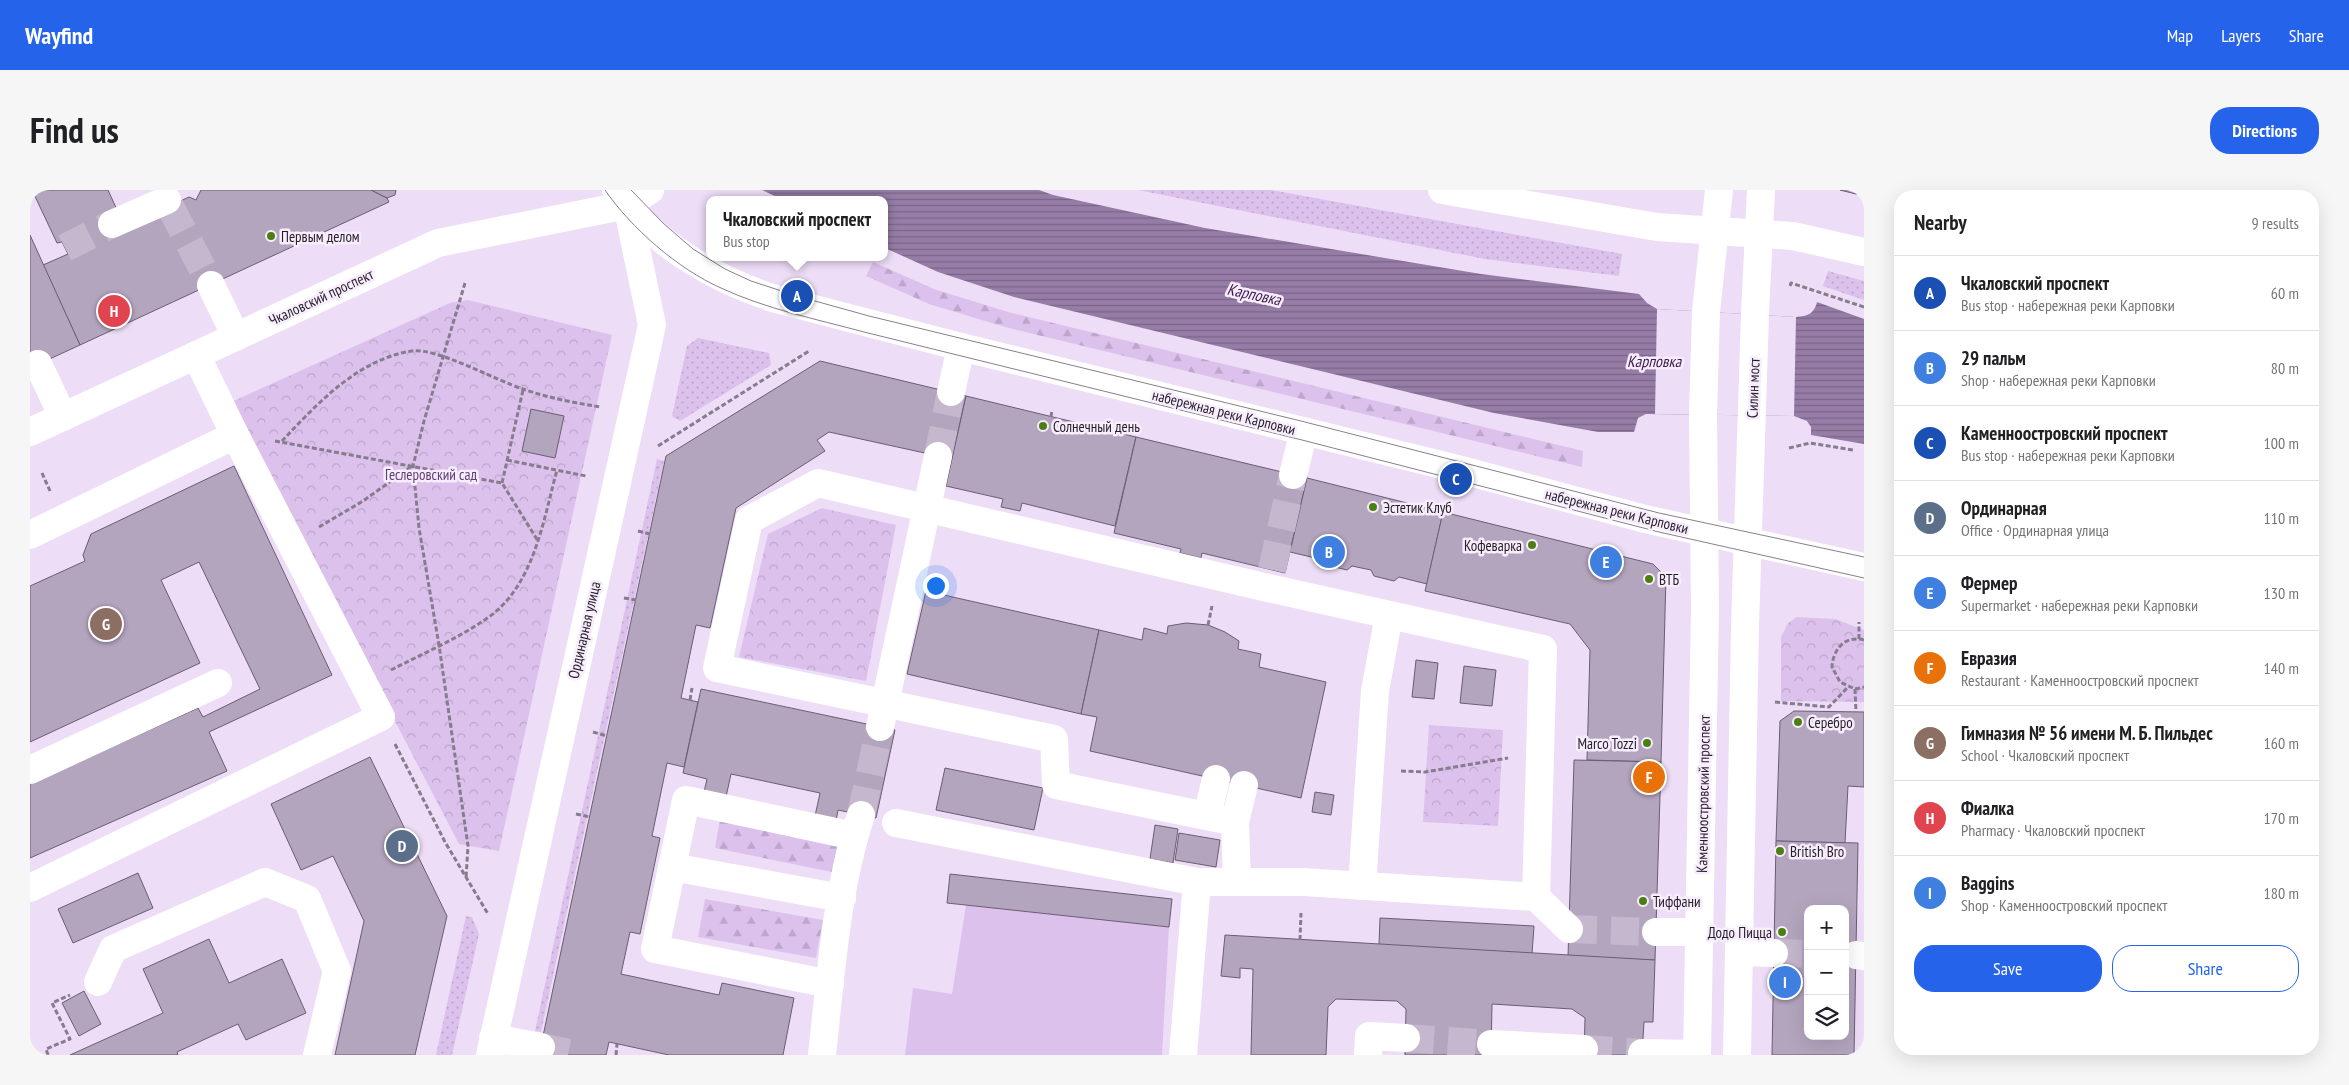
<!DOCTYPE html>
<meta charset="utf-8">
<style>
:root{--surface:#fff;--page:#f6f6f6;--text:#202124;--muted:#757577;--line:#e0e0e0;--accent:#2563eb}
body{margin:0;font-family:"PT Sans Narrow",sans-serif;background:var(--page);color:var(--text)}
.controls{position:absolute;right:15px;bottom:15px;display:grid;overflow:hidden;border-radius:10px;box-shadow:0 5px 20px #0002}
.controls button{width:45px;height:45px;display:grid;place-items:center;padding:0;border:0;border-bottom:1px solid var(--line);background:var(--surface);color:var(--text);font:25px sans-serif}
.you{position:absolute;left:905px;top:395px;width:18px;height:18px;margin:-12px;border:4px solid #fff;border-radius:50%;background:#1a73e8;box-shadow:0 0 0 8px #1a73e833}
.badge{display:grid;place-items:center;width:32px;height:32px;border-radius:50%;background:var(--accent);color:#fff;font-size:16px;font-weight:700}
.pin{position:absolute;translate:-50% -50%;border:2px solid #fff;box-shadow:0 1px 5px #0006}
.popup{position:absolute;left:676px;top:6px;width:182px;height:65px;box-sizing:border-box;display:grid;place-content:center;border-radius:10px;background:var(--surface);filter:drop-shadow(0 1px 4px #0005);font-size:16px;white-space:nowrap;color:var(--muted)}
.popup b{font-size:19px;color:var(--text)}
.popup::after{content:'';position:absolute;left:50%;top:100%;margin-left:-10px;border:10px solid transparent;border-top-color:var(--surface)}
.list{margin:0;padding:0;list-style:none}
h2{display:flex;justify-content:space-between;align-items:center;height:65px;margin:0;padding:0 20px;font-size:21px}
h2 small{font-size:16px;font-weight:400;color:var(--muted)}
.list li{display:grid;grid-template-columns:32px 1fr auto;gap:15px;align-items:center;box-sizing:border-box;height:75px;padding:0 20px;border-top:1px solid var(--line)}
.list b{display:block;font-size:19px;white-space:nowrap}
.list p{margin:0;font-size:16px;white-space:nowrap;color:var(--muted)}
.list em{font-size:16px;font-style:normal;color:var(--muted)}
.actions{display:flex;gap:10px;padding:15px 20px}
.actions a{flex:1;padding:11px 0;border:1px solid var(--accent);border-radius:20px;text-align:center;font-size:18px;color:var(--accent)}
.actions .main{background:var(--accent);color:#fff}
.icon{flex:none;width:28px;height:28px;fill:none;stroke:currentColor;stroke-width:2;stroke-linecap:round;stroke-linejoin:round}
.map{position:relative;flex:none;width:1834px;height:865px;overflow:hidden;border-radius:20px}
header{display:flex;align-items:center;gap:30px;box-sizing:border-box;height:70px;padding:0 25px;background:var(--accent);color:#fff}
header strong{font-size:24px}
nav{display:flex;gap:28px;margin-inline-start:auto;font-size:18px}
.intro{display:flex;align-items:center;justify-content:space-between;box-sizing:border-box;height:120px;padding:0 30px}
h1{margin:0;font-size:35px}
.button{padding:12px 22px;border-radius:20px;background:var(--accent);color:#fff;font-size:18px;font-weight:700}
main{display:flex;gap:30px;padding:0 30px}
aside{flex:1;background:var(--surface);border-radius:20px;box-shadow:0 5px 20px #0002}
.map>svg:first-child{display:block}
</style>
<header>
<strong>Wayfind</strong>
<nav><a>Map</a><a>Layers</a><a>Share</a></nav>
</header>
<div class="intro"><h1>Find us</h1><a class="button">Directions</a></div>
<main>
<div class="map">
<svg width="1834" height="865" viewBox="0 0 1834 865">
<defs>
<pattern id="grass-dots" width="8" height="8" patternUnits="userSpaceOnUse" patternTransform="scale(1.25)"><rect width="8" height="8" fill="#dcc1ed"/><path d="M2 2h.1M6 6h.1" fill="none" stroke="#bda5cb" stroke-width="1.8" stroke-linecap="round"/></pattern>
<pattern id="forest-firs" width="22" height="20" patternUnits="userSpaceOnUse" patternTransform="scale(1.25)"><rect width="22" height="20" fill="#dcc1ed"/><path d="M5 1l3.5 6h-7zM16 11l3.5 6h-7z" fill="#bda5cb"/></pattern>
<pattern id="park-crowns" width="20" height="18" patternUnits="userSpaceOnUse" patternTransform="scale(1.25)"><rect width="20" height="18" fill="#dcc1ed"/><path d="M2 6a3 3 0 1 1 6 0M12 15a3 3 0 1 1 6 0" fill="none" stroke="#bda5cb"/></pattern>
<pattern id="water-rules" width="6" height="5" patternUnits="userSpaceOnUse" patternTransform="scale(1.25)"><rect width="6" height="5" fill="#967ca6"/><path d="M0 2.5h6" fill="none" stroke="#7a6587"/></pattern>
</defs>
<rect width="100%" height="100%" fill="#edddf7"/>
<!-- grass -->
<g fill="url(#grass-dots)">
<path d="M1108,0H1241L1592,64L1589,86L1455,69Z"/>
<path d="M1798,81L1834,91V110L1793,96Z"/>
<path d="M668,148L739,163L741,175L650,231L642,226L657,156Z"/>
<path d="M627,269L634,271L511,842L505,841Z"/>
<path d="M436,726L442,727L449,744L422,865H406Z"/>
</g>
<!-- forest -->
<g fill="url(#forest-firs)">
<path d="M843,72L904,99L978,122L1553,261L1552,277L975,137L899,114L836,86Z"/>
<path d="M690,629L808,652L802,682L685,658Z"/>
<path d="M675,709L793,730L786,768L668,747Z"/>
</g>
<!-- park -->
<g fill="url(#park-crowns)">
<path d="M438,110L582,145L469,661L429,654L199,213L420,113Z"/>
<path d="M792,318L866,335L836,491L709,467L738,344Z"/>
<path d="M1767,427L1805,429L1834,440V512L1751,511V447L1758,433Z"/>
<path d="M1399,535L1473,540L1468,636L1393,632Z"/>
</g>
<!-- pitch -->
<path fill="#dcc1ed" d="M936,715L1139,737L1132,865H875L883,798L922,804Z"/>
<!-- water -->
<path fill="url(#water-rules)" d="M732,0H1009L1023,5L1175,38L1451,84L1609,104L1617,113L1627,119L1766,127C1778,126 1784,124 1787,112L1834,129V254L1781,245V237L1777,231L1764,226L1616,224L1608,228L1604,242H1568L1464,223L984,107L908,82L855,58L854,10H753Z"/>
<!-- pier -->
<path fill="#edddf7" d="M1627,119L1766,127L1764,226L1625,224Z"/>
<!-- building -->
<g fill="#b4a5be" stroke="#6b5d73" fill-rule="evenodd">
<path d="M2,0H78L88,22L140,16L159,7L166,10L171,0H341L357,8L359,12L50,155L13,75L38,64L32,52L27,53Z"/>
<path d="M341,0H366L365,5L357,8Z"/>
<path d="M1810,0H1834V6Z"/>
<path d="M0,45L50,155L0,178Z"/>
<path d="M790,171L936,206L922,269L799,242L787,250L795,261L706,318L680,438L666,435L651,508L668,512L654,577L637,573L622,646L630,648L610,744L600,742L591,784L689,805L692,793L764,808L753,865H639L579,852L576,865H509L636,266Z"/>
<path d="M936,206L1106,247L1085,336L992,313L990,321L971,317L973,309L916,296Z"/>
<path d="M501,219L534,226L525,268L492,261Z"/>
<path d="M1106,247L1277,288L1255,383L1172,363L1171,368L1150,363L1151,359L1084,343Z"/>
<path d="M204,276L302,485L179,542L197,581L0,668V594L168,518L173,527L230,499L169,372L131,390L170,473L0,552V396L55,371L53,365L61,344Z"/>
<path d="M1277,288L1413,322L1397,394L1369,387L1364,391L1344,386L1341,380L1322,376L1317,380L1297,375L1294,370L1260,362Z"/>
<path d="M1413,322L1623,374L1636,387L1631,572L1557,570L1560,460L1540,434L1395,401Z"/>
<path d="M896,401L1069,440L1051,524L877,484Z"/>
<path d="M1156,433L1178,435L1195,442L1209,451L1208,459L1231,464L1229,477L1296,492L1271,608L1060,561L1067,527L1051,524L1069,440L1112,450L1114,438L1137,444L1138,436Z"/>
<path d="M1386,470L1408,473L1404,509L1382,507Z"/>
<path d="M1434,476L1466,480L1462,516L1430,513Z"/>
<path d="M671,499L865,540L846,628L808,620L806,631L785,626L790,603L701,584L696,607L674,602L677,589L653,583Z"/>
<path d="M1764,521L1834,522V597L1818,596L1815,653L1746,651L1750,531Z"/>
<path d="M340,567L417,726L385,865H305L334,731L303,666L271,680L241,614Z"/>
<path d="M1544,570L1631,572L1625,770L1538,767Z"/>
<path d="M915,578L1013,598L1004,640L906,620Z"/>
<path d="M1285,602L1304,605L1301,625L1282,622Z"/>
<path d="M1125,635L1148,639L1143,673L1120,669Z"/>
<path d="M1149,643L1190,650L1186,677L1145,670Z"/>
<path d="M1746,651L1828,653L1824,865H1742ZM1778,719H1815V846H1778Z"/>
<path d="M108,683L123,718L43,753L28,719Z"/>
<path d="M920,684L1142,709L1139,737L917,713Z"/>
<path d="M1350,728L1504,736L1502,764L1349,755Z"/>
<path d="M1195,745L1625,770L1623,832H1614L1612,865H1554L1555,828L1542,819L1462,814L1461,865H1375L1376,819L1367,811L1306,809L1298,817L1296,865H1221L1223,779L1210,778V788L1191,786Z"/>
<path d="M179,749L199,793L252,769L276,823L216,850L208,834L147,862L148,865H40L133,823L113,779Z"/>
<path d="M54,801L71,834L49,846L32,813Z"/>
</g>
<g fill="none" stroke-linecap="round" stroke-linejoin="round">
<!-- minor-tunnel -->
<g stroke="#c5b7cd" stroke-width="28" stroke-dasharray="28 14" stroke-linecap="butt">
<path d="M140,16L181,95"/>
<path d="M35,58L82,34"/>
<path d="M908,266L921,202"/>
<path d="M1242,380L1263,285"/>
<path d="M831,625L850,537"/>
<path d="M1539,739L1626,742"/>
<path d="M1744,763L1778,764"/>
<path d="M1376,848L1461,854"/>
<path d="M511,857L548,865"/>
<path d="M1554,859L1612,863"/>
</g>
<!-- path -->
<g stroke="#877c8d" stroke-width="3" stroke-dasharray="5 2.5" stroke-linecap="butt">
<path d="M435,93L394,231L383,276L389,338L409,455L438,656L436,688"/>
<path d="M1760,96L1761,93L1834,117"/>
<path d="M1021,227L1022,220"/>
<path d="M245,251L472,293L508,351"/>
<path d="M252,251C287,214 328,169 382,161C406,157 467,191 493,199C518,208 546,213 571,217"/>
<path d="M628,256L779,161"/>
<path d="M1759,258L1780,253L1823,260"/>
<path d="M477,270L556,286"/>
<path d="M12,283L20,301"/>
<path d="M472,293L493,200"/>
<path d="M289,337L333,311L382,276"/>
<path d="M608,341L620,344"/>
<path d="M594,408L606,410"/>
<path d="M1178,435L1182,416"/>
<path d="M1829,449V432"/>
<path d="M1834,450C1815,445 1803,459 1802,477L1810,492L1825,499L1834,497"/>
<path d="M361,480C392,464 427,449 456,429C504,397 513,331 527,280"/>
<path d="M1825,499L1826,522"/>
<path d="M660,510L662,498"/>
<path d="M1745,512L1799,517L1818,497"/>
<path d="M563,542L577,546"/>
<path d="M365,554L415,652L458,724"/>
<path d="M1371,581L1395,582L1478,568"/>
<path d="M546,624L560,627"/>
<path d="M1270,750L1271,723"/>
<path d="M18,865L16,859L40,849L22,813L40,805"/>
<path d="M586,865L587,854"/>
</g>
<!-- minor -->
<g stroke="#fff" stroke-width="28">
<path d="M586,0C623,54 685,90 746,109L931,157L1428,279L1615,329L1834,377"/>
<path d="M1412,0L1627,37L1763,46L1834,62"/>
<path d="M82,34L137,10"/>
<path d="M181,95L206,147"/>
<path d="M8,174L33,227"/>
<path d="M921,202L931,157"/>
<path d="M0,242L408,53L597,15L620,0"/>
<path d="M1263,285L1274,241"/>
<path d="M0,345L205,245"/>
<path d="M850,537L908,266"/>
<path d="M0,580L188,493"/>
<path d="M1177,626L1186,589"/>
<path d="M1205,632L1214,595"/>
<path d="M866,633L1167,692"/>
<path d="M642,677L812,708"/>
<path d="M1207,692L1205,632L1026,595L1024,549L687,478L719,330L788,293L1238,398L1513,459L1506,707"/>
<path d="M1332,696L1345,501L1359,425"/>
<path d="M0,698L351,527L205,245L166,165"/>
<path d="M1626,742H1670"/>
<path d="M1709,762L1744,763"/>
<path d="M1826,765L1834,766"/>
<path d="M68,792L83,759L235,692L277,709L307,781L287,865"/>
<path d="M800,794L625,759L656,610L824,646"/>
<path d="M463,848L511,857"/>
<path d="M1461,854L1554,859"/>
<path d="M1612,863L1667,864"/>
<path d="M460,865L622,135L597,15"/>
<path d="M792,865C801,785 806,701 831,625"/>
<path d="M1153,865L1167,692H1273L1506,707L1539,739"/>
<path d="M1338,865L1339,846L1376,848"/>
</g>
<!-- major -->
<g stroke="#fff" stroke-width="28">
<path d="M1667,865L1675,419L1673,225L1676,122L1689,0"/>
<path d="M1707,865L1715,436L1725,124L1731,0"/>
</g>
<!-- tram -->
<g stroke="#897e8f" stroke-width="1">
<path d="M575,0C601,38 648,79 691,98C736,119 786,129 834,142L1272,250L1629,342L1834,388"/>
<path d="M601,0L633,33L663,59L695,79L721,91L767,106L839,126L1271,231L1629,323L1834,367"/>
</g>
</g>
<!-- markers -->
<g fill="#4c7f12" stroke="#f7edfd" stroke-width="2">
<circle cx="241" cy="46" r="5"/>
<circle cx="1013" cy="236" r="5"/>
<circle cx="1343" cy="317" r="5"/>
<circle cx="1502" cy="355" r="5"/>
<circle cx="1619" cy="389" r="5"/>
<circle cx="1768" cy="532" r="5"/>
<circle cx="1617" cy="553" r="5"/>
<circle cx="1750" cy="661" r="5"/>
<circle cx="1613" cy="711" r="5"/>
<circle cx="1752" cy="742" r="5"/>
</g>
<g text-anchor="middle" dominant-baseline="central" stroke-width="5" stroke-linejoin="round" paint-order="stroke">
<!-- poi labels -->
<g font-size="15" fill="#241e27" stroke="#f7edfd" text-anchor="start">
<text x="251" y="46">Первым делом</text>
<text x="1023" y="236">Солнечный день</text>
<text x="1353" y="317">Эстетик Клуб</text>
<text x="1492" y="355" text-anchor="end">Кофеварка</text>
<text x="1629" y="389">ВТБ</text>
<text x="1778" y="532">Серебро</text>
<text x="1607" y="553" text-anchor="end">Marco Tozzi</text>
<text x="1760" y="661">British Bro</text>
<text x="1623" y="711">Тиффани</text>
<text x="1742" y="742" text-anchor="end">Додо Пицца</text>
</g>
<!-- street labels -->
<g font-size="15" fill="#241e27" stroke="#f7edfd">
<text transform="translate(291 107) rotate(-25)">Чкаловский проспект</text>
<text transform="translate(1723 198) rotate(-88)">Силин мост</text>
<text transform="translate(1194 222) rotate(14)">набережная реки Карповки</text>
<text transform="translate(1587 321) rotate(14)">набережная реки Карповки</text>
<text transform="translate(554 440) rotate(-77)">Ординарная улица</text>
<text transform="translate(1673 604) rotate(-89)">Каменноостровский проспект</text>
</g>
<!-- park labels -->
<g font-size="15" fill="#603c74" stroke="#f7edfd">
<text x="401" y="284">Геслеровский сад</text>
</g>
<!-- water labels -->
<g font-size="16" font-style="italic" fill="#3d1a4f" stroke="#f7edfd">
<text transform="translate(1224 104) rotate(12)">Карповка</text>
<text x="1624" y="171">Карповка</text>
</g>
</g>
</svg>
<div class="controls">
<button>+</button>
<button>−</button>
<button><svg class="icon" aria-label="layers" viewBox="0 0 24 24"><path d="M12 4l9 5-9 5-9-5zM3 14l9 5 9-5"/></svg></button>
</div>
<div class="you"></div>
<div class="pin badge" style="left:767px;top:106px;background:#1a4fb4">A</div>
<div class="popup"><b>Чкаловский проспект</b>Bus stop</div>
<div class="pin badge" style="left:1299px;top:362px;background:#3f7fe0">B</div>
<div class="pin badge" style="left:1426px;top:289px;background:#1a4fb4">C</div>
<div class="pin badge" style="left:372px;top:656px;background:#5c6f8a">D</div>
<div class="pin badge" style="left:1576px;top:372px;background:#3f7fe0">E</div>
<div class="pin badge" style="left:1619px;top:587px;background:#e8710a">F</div>
<div class="pin badge" style="left:76px;top:434px;background:#8d6e63">G</div>
<div class="pin badge" style="left:84px;top:121px;background:#e0444e">H</div>
<div class="pin badge" style="left:1755px;top:792px;background:#3f7fe0">I</div>
</div>
<aside>
<h2>Nearby<small>9 results</small></h2>
<ul class="list">
<li><span class="badge" style="background:#1a4fb4">A</span><div><b>Чкаловский проспект</b><p>Bus stop · набережная реки Карповки</p></div><em>60 m</em></li>
<li><span class="badge" style="background:#3f7fe0">B</span><div><b>29 пальм</b><p>Shop · набережная реки Карповки</p></div><em>80 m</em></li>
<li><span class="badge" style="background:#1a4fb4">C</span><div><b>Каменноостровский проспект</b><p>Bus stop · набережная реки Карповки</p></div><em>100 m</em></li>
<li><span class="badge" style="background:#5c6f8a">D</span><div><b>Ординарная</b><p>Office · Ординарная улица</p></div><em>110 m</em></li>
<li><span class="badge" style="background:#3f7fe0">E</span><div><b>Фермер</b><p>Supermarket · набережная реки Карповки</p></div><em>130 m</em></li>
<li><span class="badge" style="background:#e8710a">F</span><div><b>Евразия</b><p>Restaurant · Каменноостровский проспект</p></div><em>140 m</em></li>
<li><span class="badge" style="background:#8d6e63">G</span><div><b>Гимназия № 56 имени М. Б. Пильдес</b><p>School · Чкаловский проспект</p></div><em>160 m</em></li>
<li><span class="badge" style="background:#e0444e">H</span><div><b>Фиалка</b><p>Pharmacy · Чкаловский проспект</p></div><em>170 m</em></li>
<li><span class="badge" style="background:#3f7fe0">I</span><div><b>Baggins</b><p>Shop · Каменноостровский проспект</p></div><em>180 m</em></li>
</ul>
<div class="actions"><a class="main">Save</a><a>Share</a></div>
</aside>
</main>
